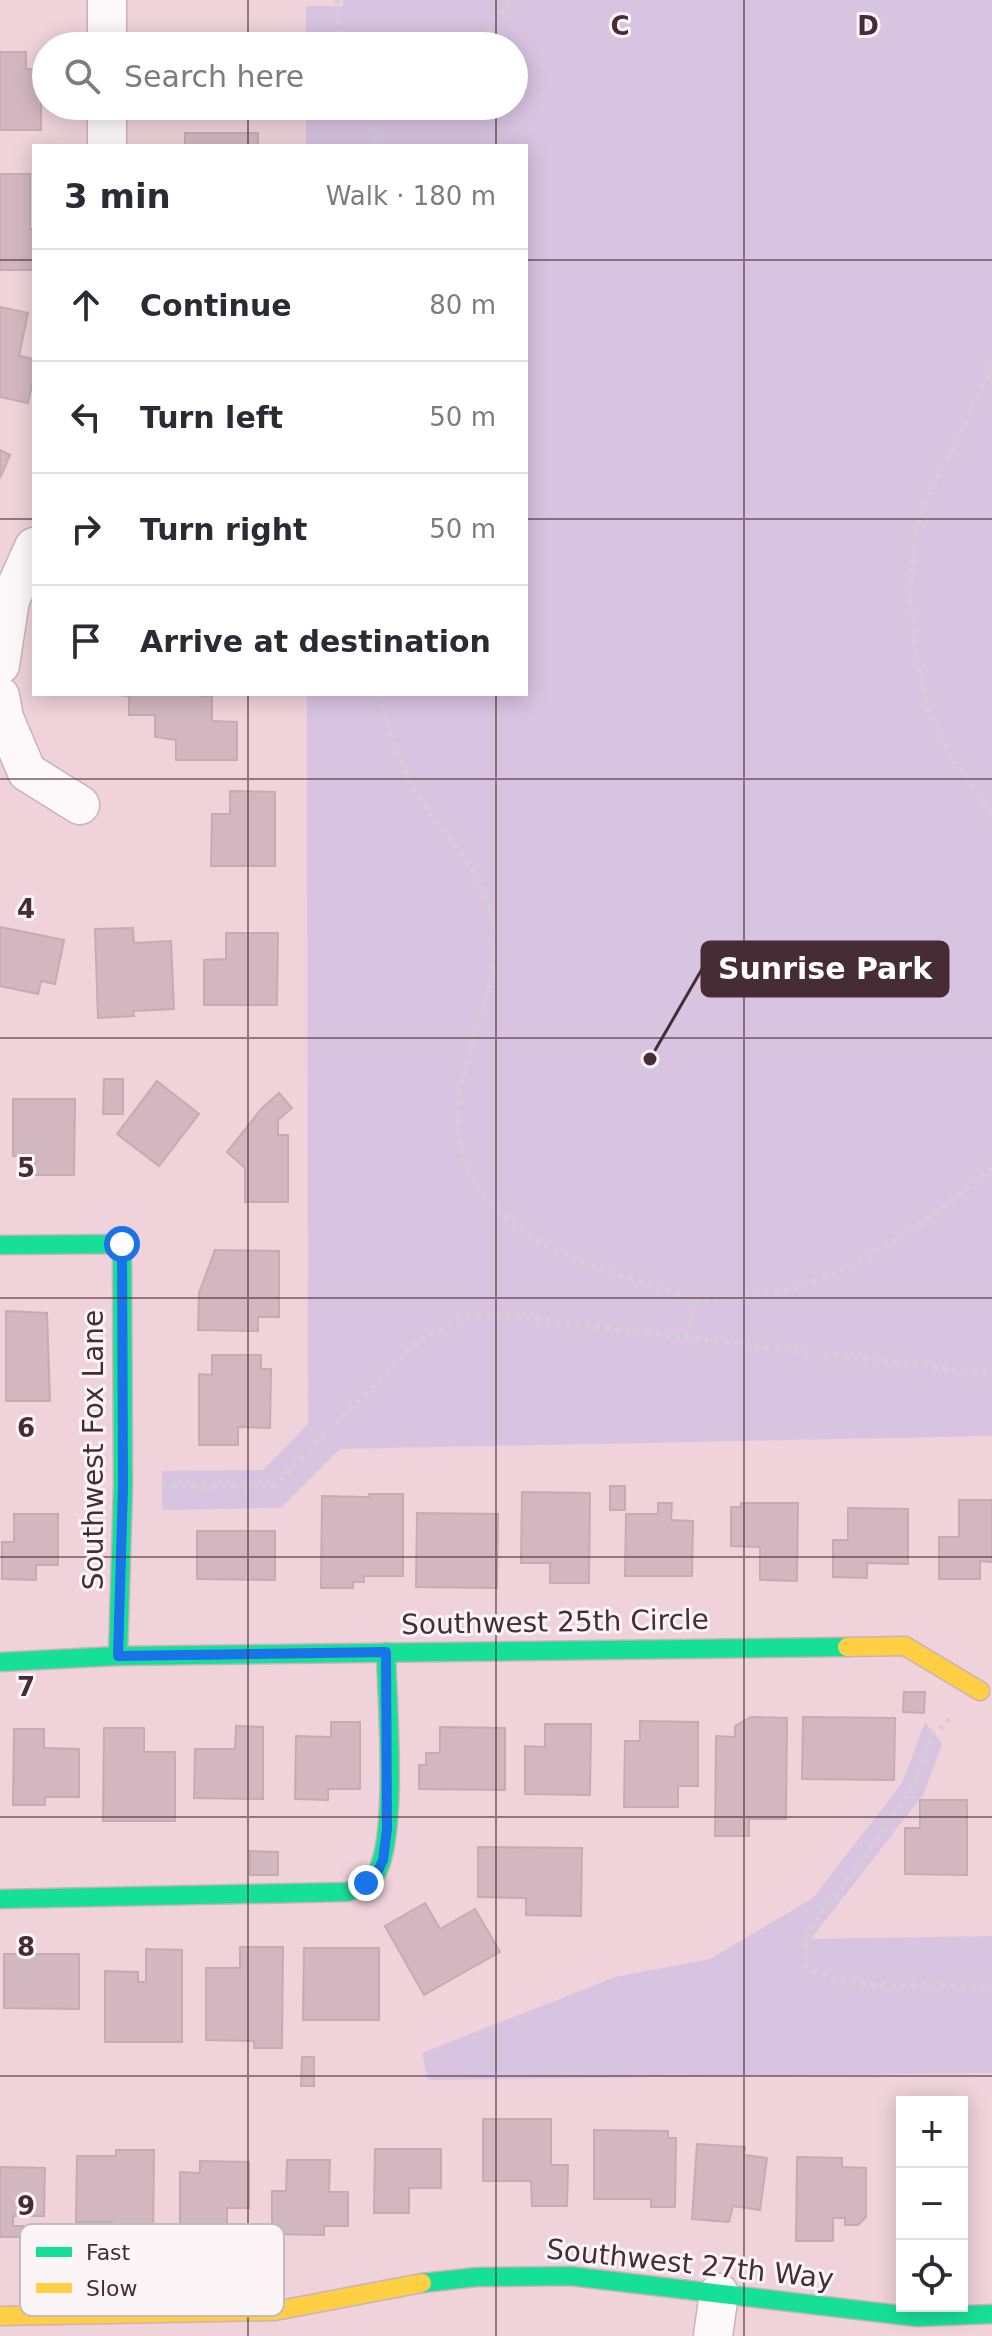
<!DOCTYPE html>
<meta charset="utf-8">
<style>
:root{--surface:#fff;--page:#f7f7f7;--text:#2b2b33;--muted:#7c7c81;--line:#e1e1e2}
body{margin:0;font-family:"DejaVu Sans",sans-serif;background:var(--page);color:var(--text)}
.controls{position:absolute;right:24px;bottom:24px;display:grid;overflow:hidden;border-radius:0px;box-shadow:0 4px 20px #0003}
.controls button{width:72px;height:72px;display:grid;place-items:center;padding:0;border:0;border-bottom:2px solid var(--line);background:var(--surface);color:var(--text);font:40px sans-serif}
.stop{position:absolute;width:24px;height:24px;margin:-18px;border:6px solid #1a73e8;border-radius:50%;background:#fff}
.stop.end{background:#1a73e8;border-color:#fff;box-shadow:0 2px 8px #0008}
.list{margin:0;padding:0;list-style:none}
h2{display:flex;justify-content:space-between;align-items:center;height:104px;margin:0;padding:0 32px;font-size:34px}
h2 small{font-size:26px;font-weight:400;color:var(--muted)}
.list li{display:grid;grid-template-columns:52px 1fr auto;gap:24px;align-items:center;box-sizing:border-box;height:112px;padding:0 32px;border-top:2px solid var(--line)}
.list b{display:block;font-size:30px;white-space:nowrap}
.list em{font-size:26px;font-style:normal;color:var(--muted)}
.icon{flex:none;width:44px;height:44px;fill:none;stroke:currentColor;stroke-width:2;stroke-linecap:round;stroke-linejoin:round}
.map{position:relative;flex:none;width:992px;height:2336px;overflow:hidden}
.search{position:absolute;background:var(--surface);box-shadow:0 4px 20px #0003;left:32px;top:32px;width:496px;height:88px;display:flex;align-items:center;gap:20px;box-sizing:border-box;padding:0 28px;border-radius:44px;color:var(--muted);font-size:30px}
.panel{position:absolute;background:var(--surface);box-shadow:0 4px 20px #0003;left:32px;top:144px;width:496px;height:552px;border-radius:0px}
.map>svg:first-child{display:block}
</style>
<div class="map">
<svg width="992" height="2336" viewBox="0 0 992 2336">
<rect width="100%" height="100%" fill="#efd2da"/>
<!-- green -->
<g fill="#d8c3e1">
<path d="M343,0H992V1436L340,1449L281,1508L162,1510V1471L263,1470L308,1424L307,694H526V146H306V106H514V46H306V6H343Z"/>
<path d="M925,1722L942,1744L923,1795L811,1939L992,1936V2073L428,2080L422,2053L615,1977L710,1959L813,1898L902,1783Z"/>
</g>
<!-- building -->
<g fill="#d3b7c0" stroke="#c5abb2" stroke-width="2">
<rect x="213" y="37" width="52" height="9"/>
<path d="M0,52H26V69H41V130H0Z"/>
<rect x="185" y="133" width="73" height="13"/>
<path d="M0,174H30V229H34V270H0Z"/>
<path d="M0,307L28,313L19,356L34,359V375L28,403L0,397Z"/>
<path d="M0,450L10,455L0,478Z"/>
<path d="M110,694H204L203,696H212V721L237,722V760H176V740L155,737V715H129V696Z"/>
<path d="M230,791L275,792V866H211L212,814H230Z"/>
<path d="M0,927L64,940L55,984L41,981L38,994L0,986Z"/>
<path d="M133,928L134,943L171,941L174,1009L133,1011L134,1016L98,1018L95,929Z"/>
<path d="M226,933H278L277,1005H204V960L226,959Z"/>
<path d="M104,1079H123V1114H103Z"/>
<path d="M157,1081L199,1114L159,1166L117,1134Z"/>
<path d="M279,1093L292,1108L278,1120V1135H288V1202H245V1168L227,1152L262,1108Z"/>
<path d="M13,1099H75L74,1175H35V1156H13Z"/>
<path d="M215,1250L279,1251V1317H258V1331L198,1330L199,1293Z"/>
<path d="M6,1311L47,1313L50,1401H6Z"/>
<path d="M212,1355H261V1369H271L270,1428L238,1427V1445H199V1374L212,1375Z"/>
<rect x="610" y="1486" width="15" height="24"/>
<path d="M522,1492L590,1493L589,1583H550V1563H521Z"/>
<path d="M369,1494H403V1576H364V1582H353V1588H321L322,1496L369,1497Z"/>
<path d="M959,1500H992V1562L980,1561V1579H939V1537H959Z"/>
<path d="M658,1503H672L671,1520L693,1521L692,1576H625L626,1514H658Z"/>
<path d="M741,1503H798L797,1581L760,1580V1547L731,1546V1507H741Z"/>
<path d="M848,1508L908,1509V1564L867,1563V1578L833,1577V1540H848Z"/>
<path d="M417,1513L498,1514L497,1588L416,1587Z"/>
<path d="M14,1514H58V1565H36V1580L2,1579V1542H14Z"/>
<path d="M197,1531H275V1580L197,1579Z"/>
<path d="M904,1692H925L924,1713L903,1712Z"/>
<path d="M751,1717L787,1718L786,1819H749V1836H715L716,1736L735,1737V1726Z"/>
<path d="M803,1717L895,1718L894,1780L802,1779Z"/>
<path d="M640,1721L698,1722V1786H678V1807H624L625,1741H640Z"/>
<path d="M331,1722H360V1789H328V1800L295,1799L296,1736L331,1737Z"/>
<path d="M545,1724H591L590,1795L525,1794V1746L545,1747Z"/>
<path d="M236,1726L263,1727V1799L194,1798L195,1749H235Z"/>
<path d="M440,1727L505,1728V1790L419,1789V1765H426V1753H440Z"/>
<path d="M104,1728H144V1752H175V1821H103Z"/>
<path d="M14,1729H44V1748L79,1749V1797H45V1805H13Z"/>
<path d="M920,1800H967V1875L905,1874V1828H920Z"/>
<path d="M478,1847L582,1848L581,1916L526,1915V1898L478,1897Z"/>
<path d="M250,1851L278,1852V1875H250Z"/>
<path d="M425,1903L440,1929L475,1909L500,1952L424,1995L385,1926Z"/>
<path d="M240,1947H283L282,2048H254V2041L206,2040V1968H240Z"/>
<path d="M304,1948H379V2020H303Z"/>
<path d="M146,1949L182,1950V2042H105V1971L138,1972V1982H146Z"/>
<path d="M4,1954H79V2009L4,2008Z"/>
<path d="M302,2057H314V2086H301Z"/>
<path d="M483,2119H551V2165H568L567,2206H532L531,2181H483Z"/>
<path d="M594,2130L668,2131V2138H676L675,2207H651V2199H594Z"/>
<path d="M697,2144L745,2147L744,2155L767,2158L760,2210L733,2206L729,2222L692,2219Z"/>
<path d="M375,2149H441V2188H409V2213H374Z"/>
<path d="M116,2150H154L153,2242H112V2222H76L77,2156H116Z"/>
<path d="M797,2157L842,2158V2167L866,2168V2217L858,2225H845V2218H833V2241H796Z"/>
<path d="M287,2160H330L329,2192H348V2226H324V2235L272,2234V2191H286Z"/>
<path d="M200,2161L249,2162V2208H227V2242H180V2172L200,2173Z"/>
<path d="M0,2167L45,2168L44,2216H13V2226H23V2237H0Z"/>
</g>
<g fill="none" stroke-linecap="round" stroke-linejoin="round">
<defs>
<g id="street">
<path d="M107,46V0"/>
<path d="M107,146V106"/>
<path d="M0,665L10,600L34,547"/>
<path d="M0,696L4,718L27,772L80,805"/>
<path d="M713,2336L719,2293"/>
</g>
<g id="fast">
<path d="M0,1245L122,1244L123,1487L118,1656"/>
<path d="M0,1662L118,1656L847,1647"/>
<path d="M0,1899L347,1892C358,1888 372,1883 377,1872C398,1833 387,1701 386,1652"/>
<path d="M422,2283L477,2277L570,2276L917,2317L992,2314"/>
</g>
<g id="slow">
<path d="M847,1647L905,1646L980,1691"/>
<path d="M0,2316L275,2311L422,2283"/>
</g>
</defs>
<!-- street casing -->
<use href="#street" stroke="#cbb1b9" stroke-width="41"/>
<!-- fast casing -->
<use href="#fast" stroke="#cbb1b9" stroke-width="21"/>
<!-- slow casing -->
<use href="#slow" stroke="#cbb1b9" stroke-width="21"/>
<!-- path -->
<g stroke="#d7ced1" stroke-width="5" stroke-dasharray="4 6" stroke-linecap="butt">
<path d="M337,0L341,46"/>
<path d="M476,46L512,0"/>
<path d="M370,106L377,146"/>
<path d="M992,366L923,509L915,540L910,591L917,658L929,712L951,758L992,814"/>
<path d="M381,694C388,730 398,765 418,796C443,835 479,866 491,913C511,994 443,1066 460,1144C473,1199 521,1236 570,1257C598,1269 627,1277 656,1287C669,1291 683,1298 696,1300C714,1303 733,1300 750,1297C847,1283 918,1228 992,1168"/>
<path d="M687,1336L695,1300"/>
<path d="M162,1487L274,1486L406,1353L422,1339L456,1321L470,1317H515L992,1374"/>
<path d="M950,1719L933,1735L908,1795L862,1861L813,1925L805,1940L807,1966C847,1992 901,1983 948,1985C963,1985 977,1988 992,1989"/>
</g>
<!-- street -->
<use href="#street" stroke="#fdf8f9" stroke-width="38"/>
<!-- fast -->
<use href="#fast" stroke="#16e098" stroke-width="18"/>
<!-- slow -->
<use href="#slow" stroke="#ffcf43" stroke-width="18"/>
</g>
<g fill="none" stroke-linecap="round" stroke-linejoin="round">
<!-- route -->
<path stroke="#1a73e8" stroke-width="10" d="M122,1244L123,1487L118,1656L386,1652L387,1829L383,1860L376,1875L366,1883"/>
</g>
<!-- grid -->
<path fill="none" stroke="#462c34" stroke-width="2" stroke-opacity="0.55" d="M248,0V46M496,0V46M744,0V2336M248,106V146M496,106V146M0,260H34M526,260H992M0,519H34M526,519H992M248,694V2336M496,694V2336M0,779H992M0,1038H992M0,1298H992M0,1557H992M0,1817H992M0,2076H992"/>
<g text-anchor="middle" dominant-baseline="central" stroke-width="6" stroke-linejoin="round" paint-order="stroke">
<!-- street labels -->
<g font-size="28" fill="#462c34" stroke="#fcf5f7">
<text transform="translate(93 1450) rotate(-90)">Southwest Fox Lane</text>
<text transform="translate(555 1622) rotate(-1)">Southwest 25th Circle</text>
<text transform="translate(690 2264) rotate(6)">Southwest 27th Way</text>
</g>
</g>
<!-- legend -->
<rect x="20" y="2224" width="264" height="92" rx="12" fill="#fcf5f7" stroke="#c5b9bc" stroke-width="2"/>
<rect x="36" y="2247" width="36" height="10" fill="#16e098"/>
<rect x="36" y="2283" width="36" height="10" fill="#ffcf43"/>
<g font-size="22" fill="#462c34">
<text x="86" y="2260">Fast</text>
<text x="86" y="2296">Slow</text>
</g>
<g font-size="26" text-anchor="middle" font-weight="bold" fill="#462c34" stroke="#fcf5f7" stroke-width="6" stroke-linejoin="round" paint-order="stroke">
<text x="620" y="35">C</text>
<text x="868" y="35">D</text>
<text x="26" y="918">4</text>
<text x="26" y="1177">5</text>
<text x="26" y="1437">6</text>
<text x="26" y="1696">7</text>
<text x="26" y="1956">8</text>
<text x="26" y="2215">9</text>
</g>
<!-- callouts -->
<path fill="none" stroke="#462c34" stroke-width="3" d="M650 1059L702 969"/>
<circle fill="#462c34" stroke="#fcf5f7" stroke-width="3" cx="650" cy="1059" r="8"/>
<rect fill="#462c34" stroke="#462c34" stroke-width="3" x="702" y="942" width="246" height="54" rx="8"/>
<g font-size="30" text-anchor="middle" font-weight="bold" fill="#fff">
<text x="825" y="979">Sunrise Park</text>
</g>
</svg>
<div class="controls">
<button>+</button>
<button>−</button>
<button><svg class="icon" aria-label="locate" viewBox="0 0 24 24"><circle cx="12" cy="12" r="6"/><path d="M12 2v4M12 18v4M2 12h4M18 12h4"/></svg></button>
</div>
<div class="stop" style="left:122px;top:1244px"></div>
<div class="stop end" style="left:366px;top:1883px"></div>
<div class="search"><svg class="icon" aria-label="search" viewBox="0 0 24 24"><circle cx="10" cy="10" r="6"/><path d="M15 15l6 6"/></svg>Search here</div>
<section class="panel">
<h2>3 min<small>Walk · 180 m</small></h2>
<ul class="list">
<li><svg class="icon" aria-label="ahead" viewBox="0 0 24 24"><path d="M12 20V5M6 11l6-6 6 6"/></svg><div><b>Continue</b></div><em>80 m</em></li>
<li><svg class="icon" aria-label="left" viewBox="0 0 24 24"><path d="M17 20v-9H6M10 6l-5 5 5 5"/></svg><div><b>Turn left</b></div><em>50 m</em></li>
<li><svg class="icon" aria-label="right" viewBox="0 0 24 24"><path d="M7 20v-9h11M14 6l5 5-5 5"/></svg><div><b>Turn right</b></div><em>50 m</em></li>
<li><svg class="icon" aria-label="arrive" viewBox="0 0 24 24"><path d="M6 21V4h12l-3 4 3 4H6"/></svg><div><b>Arrive at destination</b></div></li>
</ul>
</section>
</div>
